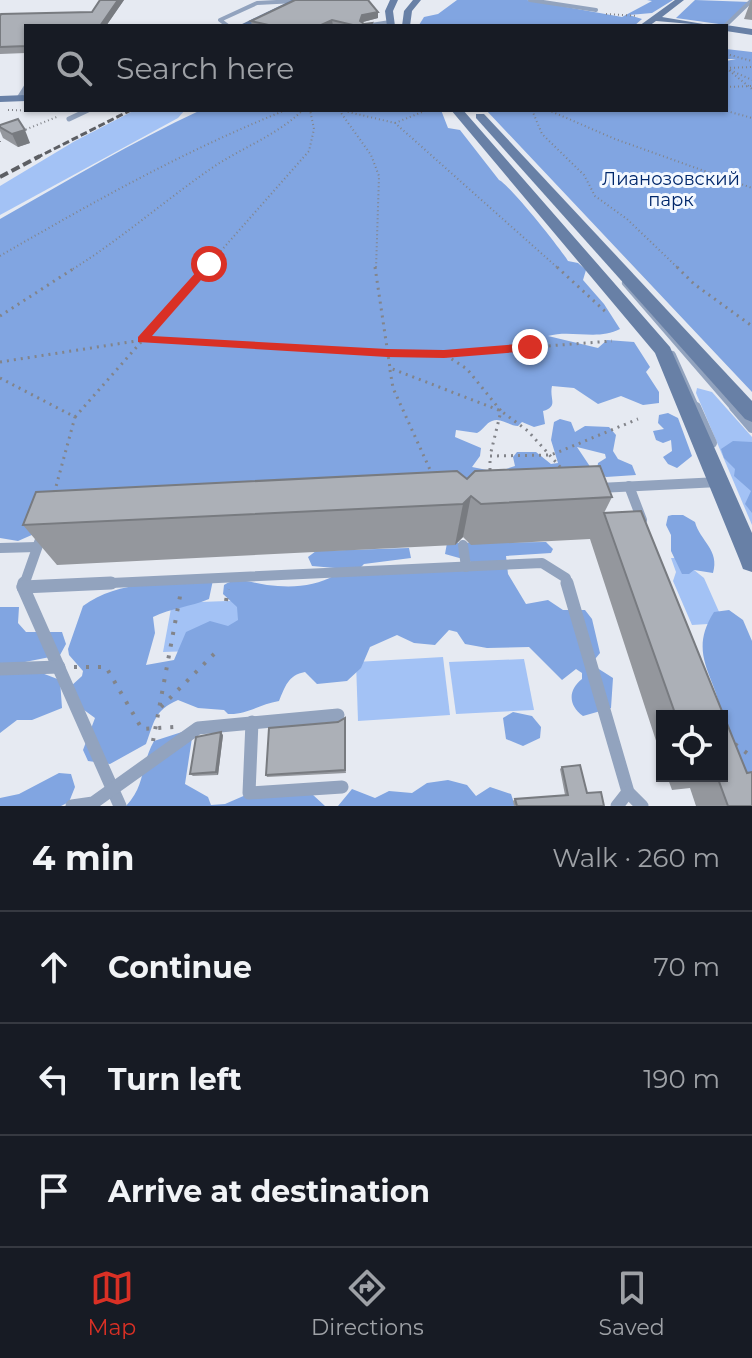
<!DOCTYPE html>
<meta charset="utf-8">
<style>
:root{--surface:#171b24;--page:#20242c;--text:#f1f3f6;--muted:#9ea1a6;--line:#363941;--accent:#d93025}
body{margin:0;font-family:Montserrat,sans-serif;background:var(--page);color:var(--text)}
.controls{position:absolute;right:24px;bottom:24px;display:grid;overflow:hidden;border-radius:0px;box-shadow:0 2px 6px #0004}
.controls button{width:72px;height:72px;display:grid;place-items:center;padding:0;border:0;border-bottom:2px solid var(--line);background:var(--surface);color:var(--text);font:40px sans-serif}
.stop{position:absolute;width:24px;height:24px;margin:-18px;border:6px solid #d93025;border-radius:50%;background:#fff}
.stop.end{background:#d93025;border-color:#fff;box-shadow:0 2px 8px #0008}
.list{margin:0;padding:0;list-style:none}
h2{display:flex;justify-content:space-between;align-items:center;height:104px;margin:0;padding:0 32px;font-size:34px}
h2 small{font-size:26px;font-weight:400;color:var(--muted)}
.list li{display:grid;grid-template-columns:52px 1fr auto;gap:24px;align-items:center;box-sizing:border-box;height:112px;padding:0 32px;border-top:2px solid var(--line)}
.list b{display:block;font-size:30px;white-space:nowrap}
.list em{font-size:26px;font-style:normal;color:var(--muted)}
.icon{flex:none;width:44px;height:44px;fill:none;stroke:currentColor;stroke-width:2;stroke-linecap:round;stroke-linejoin:round}
.map{position:relative;flex:none;width:752px;height:806px;overflow:hidden}
.search{position:absolute;background:var(--surface);box-shadow:0 2px 6px #0004;left:24px;right:24px;top:24px;height:88px;display:flex;align-items:center;gap:20px;box-sizing:border-box;padding:0 28px;border-radius:0px;color:var(--muted);font-size:30px}
.sheet{height:440px;background:var(--surface)}
nav{display:flex;justify-content:space-around;align-items:center;box-sizing:border-box;height:112px;border-top:2px solid var(--line);background:var(--surface);font-size:22px;color:var(--muted)}
nav a{display:grid;justify-items:center;gap:4px}
nav .on{color:var(--accent)}
.map>svg:first-child{display:block}
</style>
<div class="map">
<svg width="752" height="806" viewBox="0 0 752 806">
<rect width="100%" height="100%" fill="#e6eaf2"/>
<!-- green -->
<g fill="#a3c2f5">
<path d="M135,110H185L178,118L0,215V186L75,141Z"/>
<path d="M697,388L712,392L752,437V525L696,393Z"/>
<path d="M671,558H688L694,570L704,578L724,623L692,625L673,581L676,572Z"/>
<path d="M255,600L250,649L163,652L172,603Z"/>
<path d="M443,657L450,715L358,721L356,662Z"/>
<path d="M524,659L534,710L456,714L449,662Z"/>
</g>
<!-- forest -->
<g fill="#81a5e1">
<path d="M457,0H527L622,17L652,1L647,0H673L652,13L629,15L642,19L634,26L419,25L424,17L438,14Z"/>
<path d="M695,0L750,2L726,25L676,18Z"/>
<path d="M726,49L752,52V392L486,110H726V61L736,59H726Z"/>
<path d="M201,110H441L448,128L460,130L499,180C509,184 561,249 568,261L578,263L586,270L583,280L604,304L620,329C597,341 571,329 548,336L598,348L607,340L634,342L650,367L646,372L659,392V403L643,405L621,396L598,404L574,388L552,386C549,399 559,406 543,411L545,424L534,427L522,422L518,426C509,426 501,417 492,421C486,423 483,430 477,433L456,430L455,437L481,448L480,456L472,467L497,472L515,466L513,457L517,452H536L551,464L558,463L551,440L554,422L560,419L571,422L575,432L585,426L609,427L616,435L613,451L618,459L632,465L636,475L606,477L597,471L598,463L606,458L605,454L577,447L593,471L34,534L18,541L0,538V219C67,181 132,142 201,110Z"/>
<path d="M668,413L678,418L692,456L677,468L668,464L663,457L672,451L671,440L663,443L656,440L653,431L664,429L658,423L659,415Z"/>
<path d="M733,441L752,442V513L745,504L751,491L734,476L735,469L724,458L721,449Z"/>
<path d="M672,515H683L695,522C700,541 720,550 713,573L694,570L689,574H682L671,551V535L666,525L668,516Z"/>
<path d="M546,542L553,549L551,553L506,556L508,574L526,604L548,600L563,610H585L592,619L600,653L591,664L613,678L611,708L583,716C568,705 568,690 582,679V673L576,669L562,680L529,647L487,648L465,644L457,632L449,630L435,645L414,643L397,635L370,647L361,668L347,681L317,684L305,672C288,675 285,687 279,701C260,704 247,715 228,714L224,710L198,708L178,700C154,710 154,723 146,744L110,764L88,761L83,750L95,718L69,699L70,687L82,676L83,671L69,655L68,649L83,606C118,580 171,582 213,580L209,599C190,607 171,608 153,617L155,633L146,665L174,660L186,632L210,621L228,626L238,620L237,607L223,594L224,585C238,576 251,583 267,585C291,588 315,587 335,575V568L312,566L308,557L316,551L409,548L411,558L364,564L358,570L471,571L473,567L470,561L445,554L447,543Z"/>
<path d="M0,607H19L18,623L26,632H62L66,644L60,655L0,667Z"/>
<path d="M729,610L743,620L752,641V781L722,776C722,757 724,738 722,719C718,677 686,656 714,612Z"/>
<path d="M34,670L60,680L62,708L32,720H17L0,733V672Z"/>
<path d="M513,712L532,716L541,727L540,738L523,746L506,739L503,718Z"/>
<path d="M185,731L192,738L185,784L208,797L211,805L225,804L255,791L312,794L325,806H126C146,785 140,766 154,741Z"/>
<path d="M59,773L71,774L75,787L69,802L61,806H0V798L19,794Z"/>
<path d="M448,780L467,785L476,796L490,787L511,794L515,806H338L352,789L375,798L389,791L412,793L427,783Z"/>
</g>
<g fill="none" stroke-linecap="round" stroke-linejoin="round">
<!-- path-far2 -->
<g stroke="#82848a" stroke-width="2" stroke-dasharray="1 3" stroke-linecap="butt">
<path d="M606,14L638,16"/>
<path d="M726,54L752,61"/>
<path d="M726,68L752,89"/>
<path d="M726,68L752,67"/>
<path d="M730,70L752,80"/>
<path d="M726,87L752,86"/>
<path d="M8,110L64,111"/>
<path d="M339,110L371,155L379,176L376,269"/>
<path d="M340,110L395,123L559,269"/>
<path d="M532,110L542,134L584,175L595,196L627,219L679,269"/>
<path d="M548,110L615,139L752,188"/>
<path d="M723,110L752,118"/>
<path d="M395,123L427,110"/>
<path d="M22,131L59,116"/>
<path d="M0,141V145"/>
<path d="M0,256C93,202 186,150 286,110"/>
<path d="M73,269C121,239 163,202 209,170C240,148 275,137 303,110"/>
<path d="M205,269L309,151L314,129L310,110"/>
</g>
<!-- path-far1 -->
<g stroke="#82848a" stroke-width="3" stroke-dasharray="2 5" stroke-linecap="butt">
<path d="M375,267L390,368L501,411L528,431L562,469"/>
<path d="M557,267L608,314"/>
<path d="M677,267L694,284L752,326"/>
<path d="M0,316L76,267"/>
<path d="M444,354L612,341"/>
<path d="M0,362L143,340L444,354L467,369L501,411L490,456"/>
<path d="M390,370L393,388L432,474"/>
<path d="M0,378L75,417L54,494"/>
<path d="M75,417L207,267"/>
<path d="M490,470V456L551,455L638,419"/>
</g>
<!-- path -->
<g stroke="#82848a" stroke-width="4" stroke-dasharray="3 9" stroke-linecap="butt">
<path d="M226,601L228,589"/>
<path d="M74,667H106L142,729L175,727"/>
<path d="M161,707L218,650"/>
<path d="M153,741L181,591"/>
<path d="M735,744L752,757"/>
</g>
<!-- lane-far4 -->
<g stroke="#92a3be" stroke-width="4">
<path d="M530,0L596,10"/>
<path d="M228,26L220,20L257,3L296,1"/>
<path d="M365,26L390,22"/>
<path d="M725,26L752,0"/>
</g>
<!-- lane-far3 -->
<g stroke="#92a3be" stroke-width="5">
<path d="M19,98L26,87"/>
<path d="M69,119L88,110"/>
</g>
<!-- lane-far2 -->
<g stroke="#92a3be" stroke-width="8">
<path d="M626,283L735,409"/>
<path d="M672,355L696,409"/>
</g>
<!-- lane-far1 -->
<g stroke="#92a3be" stroke-width="10">
<path d="M696,407L712,443"/>
<path d="M734,407L752,428"/>
<path d="M629,486L642,520"/>
<path d="M599,488L719,482"/>
<path d="M463,545L466,567"/>
<path d="M0,548L37,547"/>
<path d="M24,585L42,534"/>
<path d="M68,585L542,563L566,578L568,585"/>
</g>
<!-- lane -->
<g stroke="#92a3be" stroke-width="13">
<path d="M24,583L23,587L120,806"/>
<path d="M567,583L628,792L642,806"/>
<path d="M23,587L111,583"/>
<path d="M0,669L59,667"/>
<path d="M252,722L249,793L342,787"/>
<path d="M72,806L93,803L198,728L338,715"/>
<path d="M617,806L628,792"/>
</g>
<!-- secondary -->
<g fill="#6880a6" fill-rule="evenodd">
<path d="M292,0H302L249,26H238Z"/>
<path d="M390,0H398L393,11L395,26H387L385,11Z"/>
<path d="M413,0H421L412,11L410,26H402L404,11Z"/>
<path d="M675,0H684L662,17L715,26L656,21L649,26H639Z"/>
<path d="M726,25L752,29V35L726,31L723,26Z"/>
<path d="M26,95V101L0,102V96Z"/>
<path d="M451,110H463L670,347L752,533V572L743,569L740,561L655,353Z"/>
<path d="M476,114H484L752,401V422L745,419L476,118Z"/>
</g>
<!-- rail-far1 -->
<path stroke="#5d5f64" stroke-width="3" stroke-dasharray="7 3" stroke-linecap="butt" d="M36,158L131,110"/>
<!-- rail -->
<path stroke="#5d5f64" stroke-width="4" stroke-dasharray="9 4" stroke-linecap="butt" d="M0,177L40,156"/>
</g>
<!-- wall -->
<g fill="#94979d">
<path d="M100,0H133H124L106,26H26V53L0,54V16L92,12Z"/>
<path d="M751,0H752V20L744,19Z"/>
<path d="M378,12V18L363,22L364,24L372,23V26H252L251,21Z"/>
<path d="M0,125L30,143L18,147L3,138L0,131Z"/>
<path d="M600,466L612,497L604,513L641,511L747,773L752,772V806H696L690,788L672,790L667,776H722V716H662V759L590,539L471,545L463,537L455,545L57,565L23,525L36,492L457,471L467,479L475,471Z"/>
<path d="M338,722L346,773L267,777L266,775Z"/>
<path d="M223,735L218,775L193,776L190,774Z"/>
<path d="M562,767L587,793L604,806H514L513,801L515,799L565,795L560,769Z"/>
</g>
<!-- shaded-wall -->
<g fill="#787b80">
<path d="M118,0H124L106,26H100Z"/>
<path d="M378,12V18L363,22L361,26L360,21L362,15Z"/>
<path d="M332,20L333,26H319Z"/>
<path d="M25,130L30,143L18,147L12,134Z"/>
<path d="M471,496L463,537L455,545L463,504Z"/>
<path d="M221,732L223,735L218,775L216,772Z"/>
</g>
<!-- building -->
<g fill="#acb0b7" stroke="#787b80" stroke-width="2">
<path d="M100,0H118L100,26H26V46L0,47V16L1,14L92,12Z"/>
<path d="M295,0H368L378,12L362,15L360,21L364,24L372,23L370,26H357L332,20L319,26H273L251,21Z"/>
<path d="M18,119L25,130L12,134L0,127V125Z"/>
<path d="M600,466L612,497L481,504L471,496L463,504L23,525L36,492L457,471L467,479L475,471Z"/>
<path d="M641,511L747,773L752,772V806H728L717,776H722V716H676L604,513Z"/>
<path d="M345,718V770L266,775L269,728L338,722Z"/>
<path d="M221,732L216,772L190,774L196,737Z"/>
<path d="M580,765L587,793L601,792L604,806H517L515,799L568,795L562,767Z"/>
</g>
<!-- route -->
<path fill="#d93025" d="M206,261L215,264L152,336L387,349L444,350L530,343L536,347L530,351L444,358L387,357L138,342V337Z"/>
<g text-anchor="middle" dominant-baseline="central" stroke-width="6" stroke-linejoin="round" paint-order="stroke">
<!-- far-park labels -->
<g font-size="18" fill="#00276b" stroke="#f3f8ff">
<text x="671" y="179">Лианозовский<tspan x="671" dy="21">парк</tspan></text>
</g>
</g>
</svg>
<div class="controls">
<button><svg class="icon" aria-label="locate" viewBox="0 0 24 24"><circle cx="12" cy="12" r="6"/><path d="M12 2v4M12 18v4M2 12h4M18 12h4"/></svg></button>
</div>
<div class="stop" style="left:209px;top:264px"></div>
<div class="stop end" style="left:530px;top:347px"></div>
<div class="search"><svg class="icon" aria-label="search" viewBox="0 0 24 24"><circle cx="10" cy="10" r="6"/><path d="M15 15l6 6"/></svg>Search here</div>
</div>
<section class="sheet">
<h2>4 min<small>Walk · 260 m</small></h2>
<ul class="list">
<li><svg class="icon" aria-label="ahead" viewBox="0 0 24 24"><path d="M12 20V5M6 11l6-6 6 6"/></svg><div><b>Continue</b></div><em>70 m</em></li>
<li><svg class="icon" aria-label="left" viewBox="0 0 24 24"><path d="M17 20v-9H6M10 6l-5 5 5 5"/></svg><div><b>Turn left</b></div><em>190 m</em></li>
<li><svg class="icon" aria-label="arrive" viewBox="0 0 24 24"><path d="M6 21V4h12l-3 4 3 4H6"/></svg><div><b>Arrive at destination</b></div></li>
</ul>
</section>
<nav>
<a class="on"><svg class="icon" aria-label="map" viewBox="0 0 24 24"><path d="M3 6l6-2 6 2 6-2v14l-6 2-6-2-6 2zM9 4v14M15 6v14"/></svg>Map</a>
<a><svg class="icon" aria-label="directions" viewBox="0 0 24 24"><path d="M12 3l9 9-9 9-9-9zM9 14v-3h6M13 9l2 2-2 2"/></svg>Directions</a>
<a><svg class="icon" aria-label="saved" viewBox="0 0 24 24"><path d="M7 4h10v16l-5-4-5 4z"/></svg>Saved</a>
</nav>
